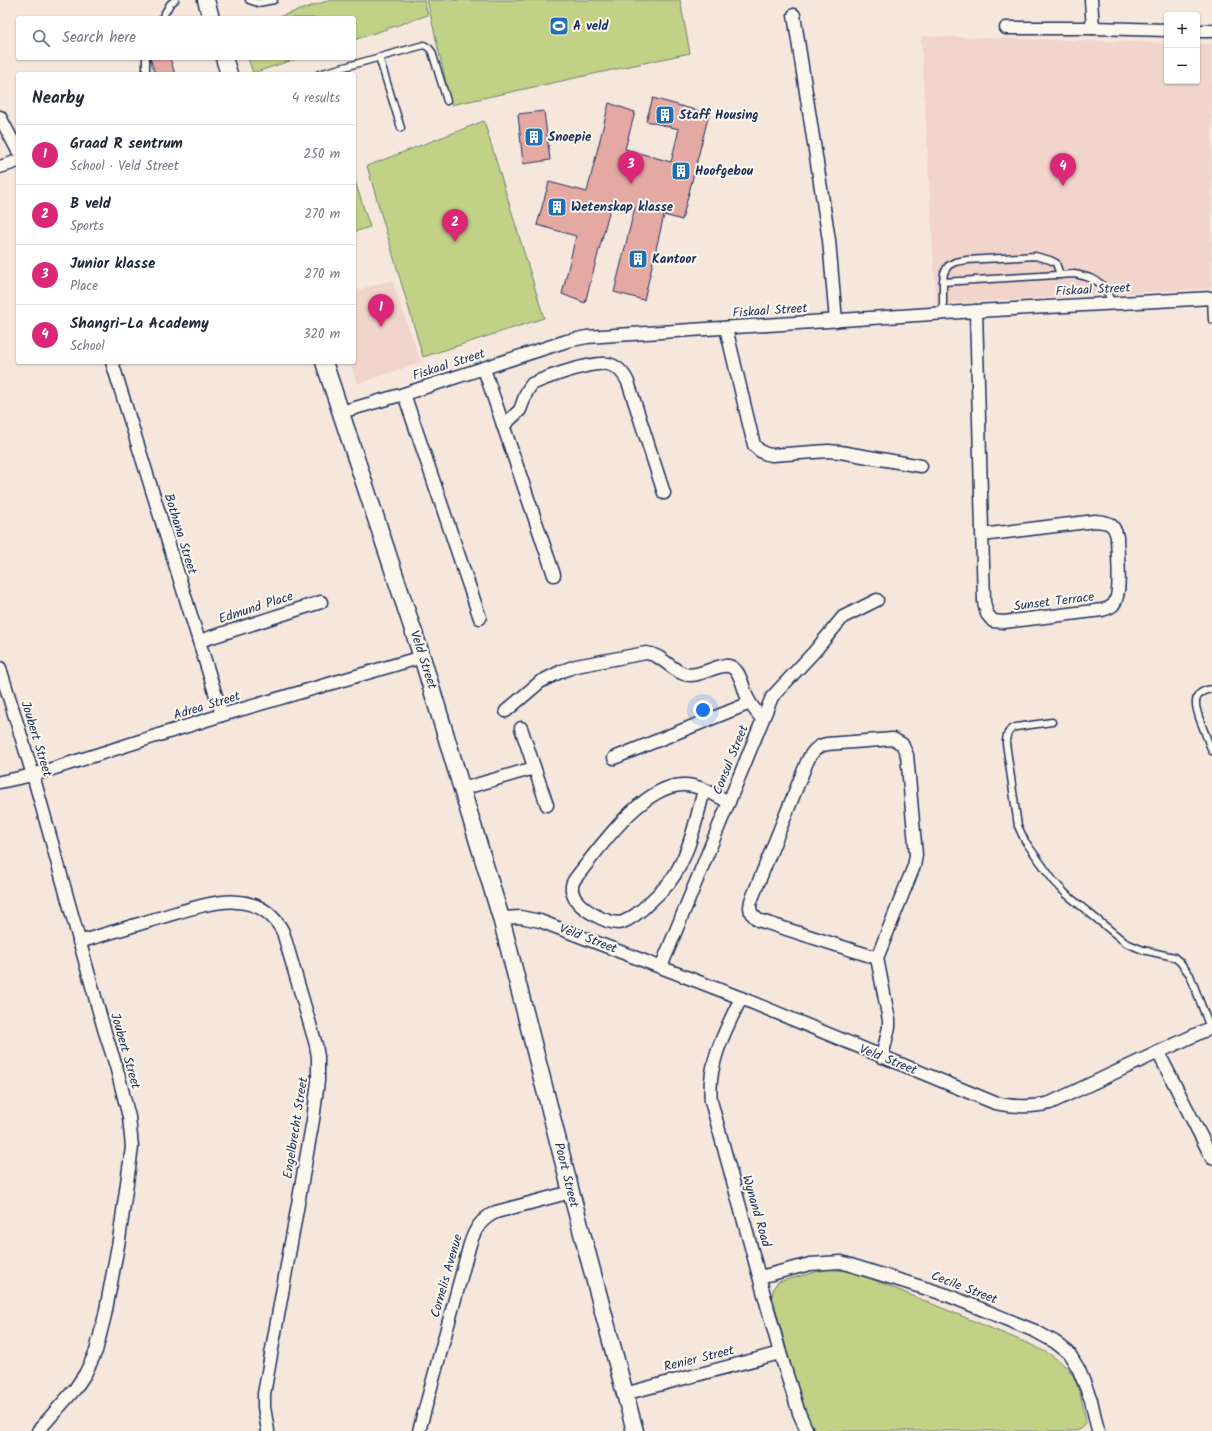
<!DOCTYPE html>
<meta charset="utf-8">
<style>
:root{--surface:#fff;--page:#f6f6f7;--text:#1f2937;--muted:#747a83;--line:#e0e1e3;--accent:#db2777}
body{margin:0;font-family:Kalam,sans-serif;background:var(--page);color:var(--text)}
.controls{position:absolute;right:12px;top:12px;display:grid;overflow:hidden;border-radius:4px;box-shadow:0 1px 3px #0004}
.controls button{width:36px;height:36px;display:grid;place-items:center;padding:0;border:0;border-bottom:1px solid var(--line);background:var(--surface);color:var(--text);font:20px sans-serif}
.you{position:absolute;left:703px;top:710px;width:14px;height:14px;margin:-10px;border:3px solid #fff;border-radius:50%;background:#1a73e8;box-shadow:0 0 0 6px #1a73e833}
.badge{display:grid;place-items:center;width:26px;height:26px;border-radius:50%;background:var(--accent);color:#fff;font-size:13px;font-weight:700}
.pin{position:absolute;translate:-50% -33px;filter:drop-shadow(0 1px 2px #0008)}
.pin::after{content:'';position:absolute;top:21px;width:14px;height:12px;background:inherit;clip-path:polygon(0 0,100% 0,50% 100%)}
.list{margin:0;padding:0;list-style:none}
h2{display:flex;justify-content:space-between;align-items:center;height:52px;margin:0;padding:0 16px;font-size:17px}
h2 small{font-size:13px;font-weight:400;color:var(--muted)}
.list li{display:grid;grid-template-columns:26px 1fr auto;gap:12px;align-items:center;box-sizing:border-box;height:60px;padding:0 16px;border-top:1px solid var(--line)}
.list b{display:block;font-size:15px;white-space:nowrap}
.list p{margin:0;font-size:13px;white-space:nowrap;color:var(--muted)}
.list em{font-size:13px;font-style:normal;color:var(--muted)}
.icon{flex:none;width:22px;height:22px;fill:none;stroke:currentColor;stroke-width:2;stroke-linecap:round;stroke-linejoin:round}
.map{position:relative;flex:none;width:1212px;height:1431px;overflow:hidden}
.search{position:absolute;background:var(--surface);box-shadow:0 1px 3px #0004;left:16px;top:16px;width:340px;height:44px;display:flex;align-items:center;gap:10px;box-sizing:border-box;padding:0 14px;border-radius:4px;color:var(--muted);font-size:15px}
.panel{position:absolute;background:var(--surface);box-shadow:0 1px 3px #0004;left:16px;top:72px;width:340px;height:292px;border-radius:4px}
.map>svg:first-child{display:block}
</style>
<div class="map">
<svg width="1212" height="1431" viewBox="0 0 1212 1431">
<rect width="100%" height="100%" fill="#f6e7dd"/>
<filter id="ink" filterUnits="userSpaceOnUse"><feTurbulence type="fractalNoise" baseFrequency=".025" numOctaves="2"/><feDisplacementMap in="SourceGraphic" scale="8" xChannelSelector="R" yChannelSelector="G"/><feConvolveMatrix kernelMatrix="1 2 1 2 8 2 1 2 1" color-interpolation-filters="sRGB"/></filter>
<g filter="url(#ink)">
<!-- built -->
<g fill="#f1d4cb">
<path d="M921,36L1167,43V81H1197V44H1212V288L936,304Z"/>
<path d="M392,280L421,362L357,384L350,362H354V291Z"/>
</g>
<!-- green -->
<g fill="#c1d186" stroke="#6e8072">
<path d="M330,0H424L428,15L354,40V18H275Z"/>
<path d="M427,0H680L690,53L451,105Z"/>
<path d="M248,58H299L253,73Z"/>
<path d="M484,121L544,318L423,357L367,166Z"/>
<path d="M354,178L370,227L354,232Z"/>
<path d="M827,1269L855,1272L1034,1346C1047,1352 1060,1360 1070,1371C1079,1383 1083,1407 1086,1421L1081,1429L1076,1431H816L812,1426L803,1412L772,1295L774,1287L778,1282Z"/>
</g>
<!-- building -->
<g fill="#e4a9a2" stroke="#1b2f5e">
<path d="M150,58H170L175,74H155Z"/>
<path d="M653,98L709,114L682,220L664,215L644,300L614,292L635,207L612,201L585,303L562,294L576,236L537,225L549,182L587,192L609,103L635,112L625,149L671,162L679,129L646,121Z"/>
<path d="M544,111L550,160L523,164L518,114Z"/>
</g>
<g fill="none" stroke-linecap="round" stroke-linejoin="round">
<defs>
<g id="service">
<path d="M249,0L258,3L274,0"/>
<path d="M162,18L170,4L175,0"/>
<path d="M379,57L401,128"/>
<path d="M146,58V74"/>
<path d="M319,74L424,45L429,48L432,52L447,101"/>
<path d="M943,282L944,273L948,266L955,262L967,260L1035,256L1050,260L1056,263L1060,275"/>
<path d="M1211,298L1212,320"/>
<path d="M943,313V282L1074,274C1085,276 1098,279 1105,288C1108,292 1109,298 1112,303"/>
<path d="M1212,689C1187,692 1197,712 1203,728C1206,736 1209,744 1212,751"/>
<path d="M1052,722L1016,727C1008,729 1006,735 1006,743L1018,826L1025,841L1053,880L1066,894L1126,943L1143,950L1174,957L1180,962L1190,975L1210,1028"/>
</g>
<g id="minor">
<path d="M1091,0L1093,28"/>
<path d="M794,15L829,240L836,321"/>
<path d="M1006,28H1093L1167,30"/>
<path d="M1197,31H1212"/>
<path d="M0,117L18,151"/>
<path d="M0,167L18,161"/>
<path d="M976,311L984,602L987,614L993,621L1004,622L1102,610C1106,609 1110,608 1113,605C1123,594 1117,552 1117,537C1114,523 1108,522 1095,521L982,535"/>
<path d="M726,328L754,445C760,452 764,454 772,455L828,451L840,452L921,466"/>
<path d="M112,362L222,715"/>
<path d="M484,369L554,575"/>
<path d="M404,394L480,618"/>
<path d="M341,412L404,394L567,341L587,337L976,311L1212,298"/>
<path d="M503,426L520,410L527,391L532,384C547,377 593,361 608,364C618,366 624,374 628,382L664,493"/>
<path d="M199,641L321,602"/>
<path d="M0,668L33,775L104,1029L116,1066L129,1117L132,1147L119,1240L105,1315L96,1351L91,1362L85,1374L75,1389L38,1431"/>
<path d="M506,711L540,682L562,671L576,666L646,653C661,654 670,669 684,674C696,678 710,668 723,666C741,663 742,688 748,699C752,707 757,713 762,719"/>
<path d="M521,728L547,805"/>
<path d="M614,758L750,703"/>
<path d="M0,782L33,775L222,715L422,657"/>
<path d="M462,789L534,768"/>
<path d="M704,790C696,820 689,857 669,883C663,890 656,896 650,902C642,910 633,918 623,922C610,927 576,907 573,894C570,886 573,881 578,875C601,846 645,782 686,785C701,786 715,795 729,802"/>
<path d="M501,918L520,917L540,921L741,998L995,1103C1014,1107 1031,1108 1050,1103L1212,1027"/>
<path d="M79,942C106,934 133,926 159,918C201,906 257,882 283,932L316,1045L318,1057V1081L313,1120L264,1394V1407L268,1431"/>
<path d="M877,958L758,920L751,913L750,907L751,901L807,762C811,753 816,746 827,744L893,739L902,744L907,755L916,855L914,866L877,958L889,1020V1027L882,1057"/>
<path d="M661,967L772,697L814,652L843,617L877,600"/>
<path d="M741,998C725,1031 707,1064 711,1101L780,1353L799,1413L807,1431"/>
<path d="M1158,1052L1212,1158"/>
<path d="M760,1277L810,1264L841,1262L947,1295L1035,1331L1055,1342L1069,1353L1079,1370L1091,1400L1098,1431"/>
<path d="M624,1394L780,1353"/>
<path d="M419,1431L470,1244C475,1229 481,1219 496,1212L571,1192"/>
</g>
<g id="tertiary">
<path d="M206,0L211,18"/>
<path d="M224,58L229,74"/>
<path d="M324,362L422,657L501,918L571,1192L635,1431"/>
</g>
</defs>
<!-- service casing -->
<use href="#service" stroke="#1b2f5e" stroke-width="9"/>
<!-- minor casing -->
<use href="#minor" stroke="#1b2f5e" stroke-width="15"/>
<!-- tertiary casing -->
<use href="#tertiary" stroke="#1b2f5e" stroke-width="19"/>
<!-- service -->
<use href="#service" stroke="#fbf7ec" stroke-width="6"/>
<!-- minor -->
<use href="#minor" stroke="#fbf7ec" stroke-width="12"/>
<!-- tertiary -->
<use href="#tertiary" stroke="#fbf7ec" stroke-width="16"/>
</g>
</g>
<!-- icons -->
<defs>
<symbol id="stadium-square" viewBox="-11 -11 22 22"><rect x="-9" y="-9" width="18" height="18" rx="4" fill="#1f6fb2" stroke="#fbf7ec"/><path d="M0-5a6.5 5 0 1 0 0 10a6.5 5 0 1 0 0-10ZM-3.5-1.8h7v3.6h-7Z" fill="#fff"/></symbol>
<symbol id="building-square" viewBox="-11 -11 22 22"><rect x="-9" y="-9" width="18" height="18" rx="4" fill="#1f6fb2" stroke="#fbf7ec"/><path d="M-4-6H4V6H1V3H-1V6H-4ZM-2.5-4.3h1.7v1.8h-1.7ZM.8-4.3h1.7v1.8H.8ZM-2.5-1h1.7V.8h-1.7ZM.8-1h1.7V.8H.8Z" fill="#fff"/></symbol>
</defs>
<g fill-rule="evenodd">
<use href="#stadium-square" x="548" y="15" width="22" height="22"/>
<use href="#building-square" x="654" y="104" width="22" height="22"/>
<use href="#building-square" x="523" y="126" width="22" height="22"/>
<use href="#building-square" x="670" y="160" width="22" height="22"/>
<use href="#building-square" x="546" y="196" width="22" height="22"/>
<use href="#building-square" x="627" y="248" width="22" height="22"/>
</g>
<g text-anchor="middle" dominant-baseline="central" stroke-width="4" stroke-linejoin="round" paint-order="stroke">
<!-- poi labels -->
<g font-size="13" font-weight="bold" fill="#1b2f5e" stroke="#fbf7ec" text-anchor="start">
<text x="573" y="26">A veld</text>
<text x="679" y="115">Staff Housing</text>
<text x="548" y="137">Snoepie</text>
<text x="695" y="171">Hoofgebou</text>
<text x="571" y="207">Wetenskap klasse</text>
<text x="652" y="259">Kantoor</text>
</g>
<!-- street labels -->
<g font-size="13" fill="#1b2f5e" stroke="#fbf7ec">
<text transform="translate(1093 290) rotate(-3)">Fiskaal Street</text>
<text transform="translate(770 311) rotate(-4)">Fiskaal Street</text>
<text transform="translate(449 365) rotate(-18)">Fiskaal Street</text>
<text transform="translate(180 534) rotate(73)">Bothana Street</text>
<text transform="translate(1054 602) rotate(-7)">Sunset Terrace</text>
<text transform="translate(256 608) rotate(-18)">Edmund Place</text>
<text transform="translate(423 660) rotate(72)">Veld Street</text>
<text transform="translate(207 706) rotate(-17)">Adrea Street</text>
<text transform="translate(36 739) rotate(73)">Joubert Street</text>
<text transform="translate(731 760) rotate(-68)">Consul Street</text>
<text transform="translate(588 939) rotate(21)">Veld Street</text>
<text transform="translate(125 1051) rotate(74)">Joubert Street</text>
<text transform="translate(888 1060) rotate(22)">Veld Street</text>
<text transform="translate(296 1128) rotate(-81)">Engelbrecht Street</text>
<text transform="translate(566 1175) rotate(76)">Poort Street</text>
<text transform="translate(756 1211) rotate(74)">Wynand Road</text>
<text transform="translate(447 1276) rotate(-74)">Cornelis Avenue</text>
<text transform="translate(964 1288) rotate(21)">Cecile Street</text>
<text transform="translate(699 1359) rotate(-14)">Renier Street</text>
</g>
</g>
</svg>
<div class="controls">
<button>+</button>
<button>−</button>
</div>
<div class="you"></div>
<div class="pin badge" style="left:381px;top:327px">1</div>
<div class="pin badge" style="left:455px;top:242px">2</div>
<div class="pin badge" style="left:631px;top:184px">3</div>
<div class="pin badge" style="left:1063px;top:186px">4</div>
<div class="search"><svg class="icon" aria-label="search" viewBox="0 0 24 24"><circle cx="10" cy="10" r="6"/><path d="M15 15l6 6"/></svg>Search here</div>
<section class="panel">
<h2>Nearby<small>4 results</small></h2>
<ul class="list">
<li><span class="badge">1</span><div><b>Graad R sentrum</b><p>School · Veld Street</p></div><em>250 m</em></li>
<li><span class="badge">2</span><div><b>B veld</b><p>Sports</p></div><em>270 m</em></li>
<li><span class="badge">3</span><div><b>Junior klasse</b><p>Place</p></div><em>270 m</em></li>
<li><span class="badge">4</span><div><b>Shangri-La Academy</b><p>School</p></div><em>320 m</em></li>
</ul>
</section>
</div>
